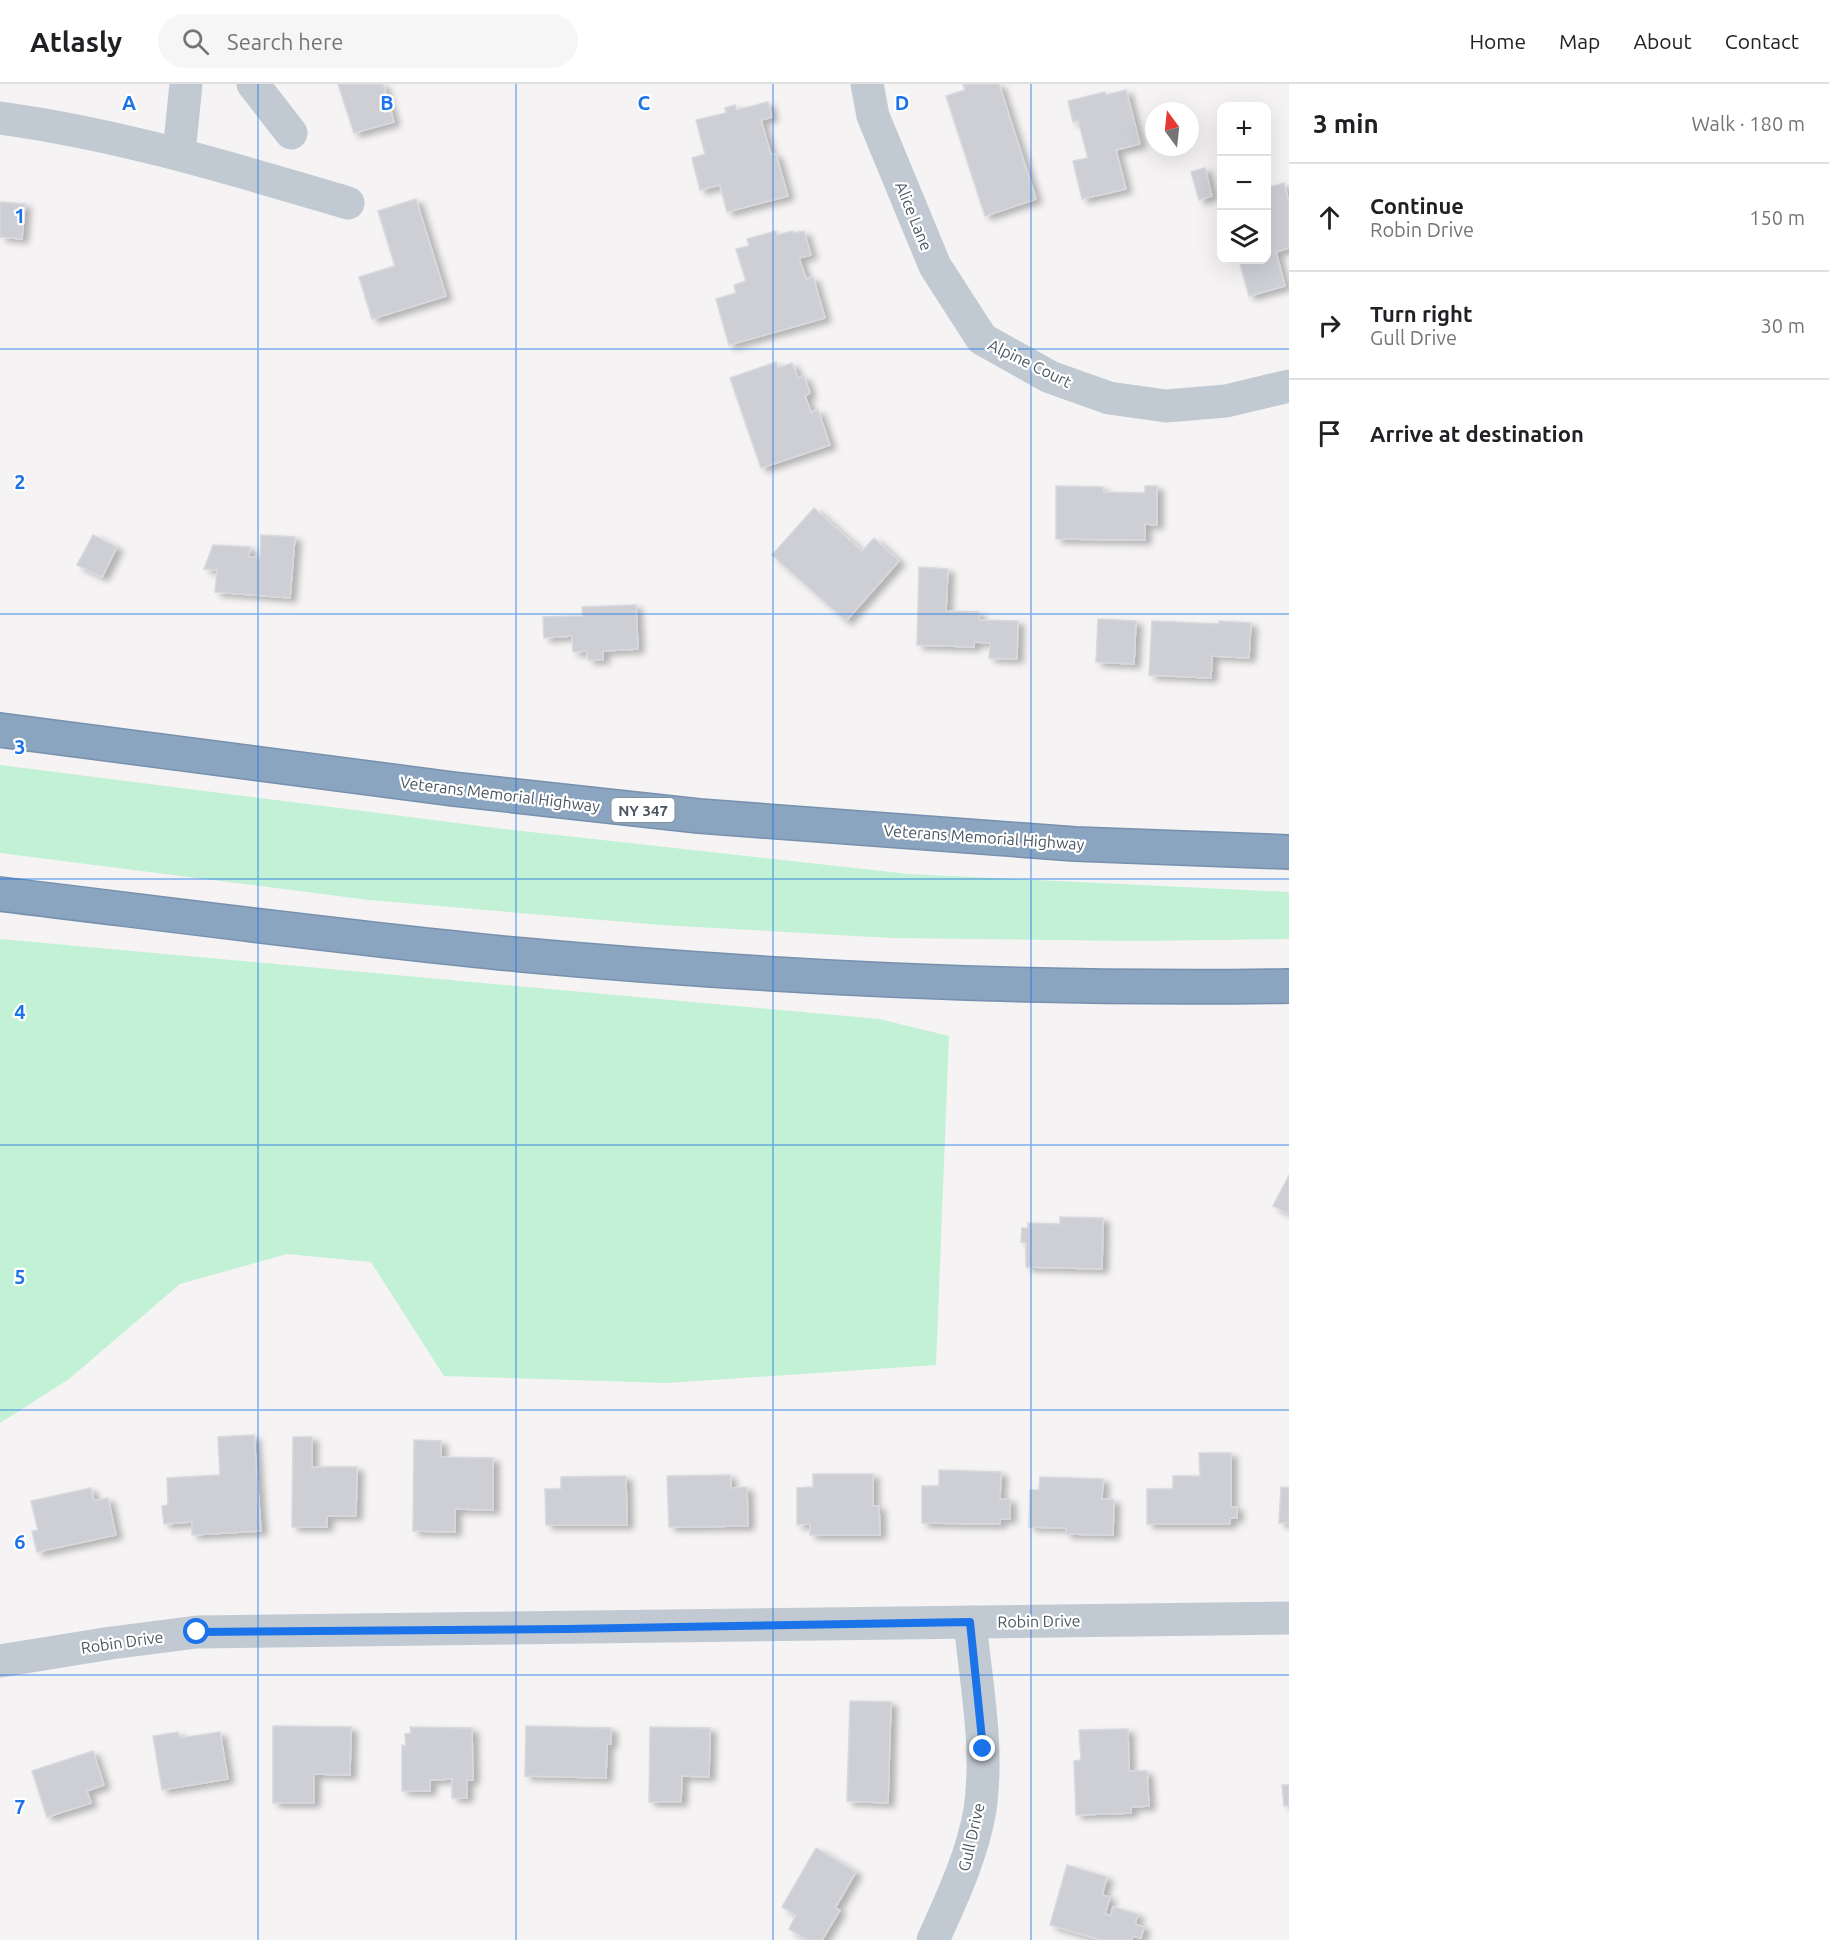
<!DOCTYPE html>
<meta charset="utf-8">
<style>
:root{--surface:#fff;--page:#f6f6f6;--text:#202124;--muted:#757577;--line:#e0e0e0}
body{margin:0;font-family:Ubuntu,sans-serif;background:var(--page);color:var(--text)}
.controls{position:absolute;right:18px;top:18px;display:grid;overflow:hidden;border-radius:12px;box-shadow:0 6px 24px #0002}
.controls button{width:54px;height:54px;display:grid;place-items:center;padding:0;border:0;border-bottom:2px solid var(--line);background:var(--surface);color:var(--text);font:30px sans-serif}
.compass{position:absolute;left:1145px;top:18px;width:54px;height:54px;border-radius:50%;background:var(--surface);box-shadow:0 6px 24px #0002;rotate:345deg}
.stop{position:absolute;width:18px;height:18px;margin:-14px;border:4px solid #1a73e8;border-radius:50%;background:#fff}
.stop.end{background:#1a73e8;border-color:#fff;box-shadow:0 2px 6px #0008}
.list{margin:0;padding:0;list-style:none}
h2{display:flex;justify-content:space-between;align-items:center;height:78px;margin:0;padding:0 24px;font-size:26px}
h2 small{font-size:20px;font-weight:400;color:var(--muted)}
.list li{display:grid;grid-template-columns:39px 1fr auto;gap:18px;align-items:center;box-sizing:border-box;height:108px;padding:0 24px;border-top:2px solid var(--line)}
.list b{display:block;font-size:22px;white-space:nowrap}
.list p{margin:0;font-size:20px;white-space:nowrap;color:var(--muted)}
.list em{font-size:20px;font-style:normal;color:var(--muted)}
.icon{flex:none;width:33px;height:33px;fill:none;stroke:currentColor;stroke-width:2;stroke-linecap:round;stroke-linejoin:round}
.map{position:relative;flex:none;width:1289px;height:1856px;overflow:hidden}
header{display:flex;align-items:center;gap:36px;box-sizing:border-box;height:84px;padding:0 30px;background:var(--surface);border-bottom:2px solid var(--line)}
header strong{font-size:28px}
nav{display:flex;gap:33px;margin-inline-start:auto;font-size:21px}
.search{width:420px;height:54px;background:var(--page);display:flex;align-items:center;gap:15px;box-sizing:border-box;padding:0 21px;border-radius:33px;color:var(--muted);font-size:22px}
main{display:flex}
aside{flex:1;background:var(--surface)}
.map>svg:first-child{display:block}
</style>
<header>
<strong>Atlasly</strong>
<div class="search"><svg class="icon" aria-label="search" viewBox="0 0 24 24"><circle cx="10" cy="10" r="6"/><path d="M15 15l6 6"/></svg>Search here</div>
<nav><a>Home</a><a>Map</a><a>About</a><a>Contact</a></nav>
</header>
<main>
<div class="map">
<svg width="1289" height="1856" viewBox="0 0 1289 1856">
<defs>
<filter id="shadow"><feDropShadow dx="6" dy="4" stdDeviation="3" flood-color="#0004"/></filter>
</defs>
<rect width="100%" height="100%" fill="#f5f3f3"/>
<!-- green -->
<g fill="#c3f1d5">
<path d="M0,681L504,745L909,790L1289,808V855L1134,857L891,854L661,841L369,816L0,769Z"/>
<path d="M0,855L879,935L949,952L936,1281L667,1299L444,1292L371,1178L287,1170L180,1200L69,1295L0,1339Z"/>
</g>
<!-- building -->
<g fill="#cdcfd5" stroke="#d7d9de" stroke-width="1.5" filter="url(#shadow)">
<path d="M338,0H383L394,38L354,49Z"/>
<path d="M963,0H999L1036,115L985,132L946,12L965,6Z"/>
<path d="M1126,6L1140,60L1116,66L1126,105L1082,115L1073,77L1088,74L1078,36L1073,38L1068,17L1105,8L1106,11Z"/>
<path d="M768,18L772,33L761,36L771,71L776,70L788,112L727,128L720,101L700,106L692,74L705,70L696,36L726,29L725,24L735,21L736,26Z"/>
<path d="M1205,84L1212,112L1199,116L1191,88Z"/>
<path d="M1284,99L1289,118V164L1276,168L1285,202L1249,212L1239,176H1266V104Z"/>
<path d="M416,115L446,212L372,235L359,193L395,182L378,127Z"/>
<path d="M0,118L25,120L22,155L0,153Z"/>
<path d="M776,147L777,151L793,147V149L804,147L811,171L799,174L806,195L813,193L825,234L729,261L716,215L736,209L734,201L746,197L736,165L749,162L747,155Z"/>
<path d="M776,278L778,284L792,279L798,294L804,292L810,309L805,312L811,328L818,326L830,361L761,384L730,294Z"/>
<path d="M1056,402L1103,403V408L1145,409V402H1157V441L1145,440V456L1056,455Z"/>
<path d="M814,424L862,467L874,454L899,477L846,537L772,471Z"/>
<path d="M93,451L117,463L102,493L77,481Z"/>
<path d="M261,451L295,453L290,514L215,508L217,486L204,485L213,461L250,463L249,473H260Z"/>
<path d="M919,483L948,485L946,527L979,528V536L1018,537L1017,575L989,574L990,559L974,558V563L917,561Z"/>
<path d="M636,521L638,565L603,567V576H588L587,567L573,568L572,552L544,554L543,533L583,532L582,523Z"/>
<path d="M1098,535L1136,537L1134,580L1096,578Z"/>
<path d="M1152,537L1219,540V537L1251,539L1249,574L1212,572L1211,594L1149,591Z"/>
<path d="M1289,1091V1130L1273,1122Z"/>
<path d="M1060,1133L1103,1134L1102,1185L1026,1183V1159L1021,1158L1022,1144H1028V1139L1060,1140Z"/>
<path d="M254,1351L261,1447L192,1451V1438L164,1440L162,1422L168,1421L167,1394L220,1391L218,1353Z"/>
<path d="M293,1353H312V1383H357L356,1432H327V1443H292Z"/>
<path d="M414,1356L441,1357V1373L493,1374V1426L455,1425V1448L413,1447Z"/>
<path d="M1199,1369H1231V1423H1237V1434H1230V1440H1147V1405H1173V1392H1200Z"/>
<path d="M939,1386L1001,1388L1000,1415H1010V1435H1000V1440L922,1439V1402H939Z"/>
<path d="M813,1390H873V1422H879L880,1451H810V1440L797,1441V1404L813,1403Z"/>
<path d="M730,1391L731,1404L747,1403L748,1442L669,1443L667,1392Z"/>
<path d="M626,1392L627,1441H546L545,1405H561V1393Z"/>
<path d="M1040,1393L1103,1395L1102,1415L1114,1416L1113,1451L1066,1450V1444L1029,1443L1030,1406H1039Z"/>
<path d="M1281,1403L1289,1404V1439H1279Z"/>
<path d="M91,1404L94,1417L108,1414L116,1451L37,1468L32,1447L38,1446L31,1417Z"/>
<path d="M850,1617L891,1618L888,1719L847,1717Z"/>
<path d="M273,1642L351,1643L350,1691L314,1690V1719H273Z"/>
<path d="M526,1642L611,1644V1660H607L606,1694L525,1692Z"/>
<path d="M410,1643L472,1644L473,1696H467V1714H452V1695L430,1696V1707H402V1661L406,1662L405,1650L411,1649Z"/>
<path d="M650,1643L710,1644L709,1693L682,1692L681,1718H649Z"/>
<path d="M1128,1645L1129,1687H1147L1149,1722L1131,1723V1729L1076,1731L1074,1677L1081,1676L1079,1646Z"/>
<path d="M178,1648L180,1654L220,1648L228,1695L162,1706L153,1652Z"/>
<path d="M93,1667L104,1701L87,1707L91,1719L47,1733L32,1687Z"/>
<path d="M1282,1701H1289V1721L1284,1722Z"/>
<path d="M816,1764L856,1788L835,1824L840,1826L822,1856H808L789,1845L796,1831L782,1823Z"/>
<path d="M1067,1781L1107,1793L1102,1811L1110,1813L1105,1830L1111,1832L1113,1823L1138,1830L1135,1840L1144,1843L1141,1854L1133,1852L1131,1856H1101L1050,1841Z"/>
</g>
<g fill="none" stroke-linecap="round" stroke-linejoin="round">
<defs>
<g id="highway">
<path d="M0,646L453,705L699,732L1075,760L1289,768"/>
<path d="M0,810C174,831 348,854 523,871C777,894 1034,906 1289,902"/>
</g>
</defs>
<!-- highway casing -->
<use href="#highway" stroke="#7690ad" stroke-width="36"/>
<!-- minor -->
<g stroke="#c1cad2" stroke-width="33">
<path d="M253,0L291,49"/>
<path d="M867,0L873,32L935,182L982,255L1050,293L1109,314L1166,322L1226,317L1289,302"/>
<path d="M0,34C119,50 233,85 348,119"/>
<path d="M179,69L186,0"/>
<path d="M0,1577L111,1559L197,1548L1289,1534"/>
<path d="M933,1856C952,1814 972,1772 980,1726C989,1664 976,1599 970,1538"/>
</g>
<!-- highway -->
<use href="#highway" stroke="#8ba5c1" stroke-width="33"/>
</g>
<g fill="none" stroke-linecap="round" stroke-linejoin="round">
<!-- route -->
<path stroke="#1a73e8" stroke-width="8" d="M197,1548L567,1545L970,1538L983,1665"/>
</g>
<!-- grid -->
<path fill="none" stroke="#1a73e8" stroke-width="1.5" stroke-opacity="0.55" d="M258,0V1856M516,0V1856M773,0V1856M1031,0V1856M0,265H1289M0,530H1289M0,795H1289M0,1061H1289M0,1326H1289M0,1591H1289"/>
<g text-anchor="middle" dominant-baseline="central" stroke-width="4.5" stroke-linejoin="round" paint-order="stroke">
<!-- shield labels -->
<rect fill="#fff" stroke="#808990" stroke-width="1.5" x="611.5" y="714" width="63" height="24" rx="4.5"/>
<g font-size="15" font-weight="bold" fill="#4a5661">
<text x="643" y="726">NY 347</text>
</g>
<!-- street labels -->
<g font-size="16" fill="#4a5661" stroke="#fff">
<text transform="translate(914 132) rotate(68)">Alice Lane</text>
<text transform="translate(1030 279) rotate(26)">Alpine Court</text>
<text transform="translate(500 710) rotate(7)">Veterans Memorial Highway</text>
<text transform="translate(984 753) rotate(4)">Veterans Memorial Highway</text>
<text transform="translate(1039 1537) rotate(-1)">Robin Drive</text>
<text transform="translate(122 1558) rotate(-8)">Robin Drive</text>
<text transform="translate(971 1753) rotate(-77)">Gull Drive</text>
</g>
</g>
<g font-size="20" text-anchor="middle" font-weight="bold" fill="#1a73e8" stroke="#fff" stroke-width="4.5" stroke-linejoin="round" paint-order="stroke">
<text x="129" y="26">A</text>
<text x="387" y="26">B</text>
<text x="644" y="26">C</text>
<text x="902" y="26">D</text>
<text x="20" y="139">1</text>
<text x="20" y="405">2</text>
<text x="20" y="670">3</text>
<text x="20" y="935">4</text>
<text x="20" y="1200">5</text>
<text x="20" y="1465">6</text>
<text x="20" y="1730">7</text>
</g>
</svg>
<div class="controls">
<button>+</button>
<button>−</button>
<button><svg class="icon" aria-label="layers" viewBox="0 0 24 24"><path d="M12 4l9 5-9 5-9-5zM3 14l9 5 9-5"/></svg></button>
</div>
<svg class="compass" viewBox="-18 -18 36 36"><path d="M0-13l5 13h-10z" fill="#e53935"/><path d="M0 13l5-13h-10z" fill="#757577"/></svg>
<div class="stop" style="left:197px;top:1548px"></div>
<div class="stop end" style="left:983px;top:1665px"></div>
</div>
<aside>
<h2>3 min<small>Walk · 180 m</small></h2>
<ul class="list">
<li><svg class="icon" aria-label="ahead" viewBox="0 0 24 24"><path d="M12 20V5M6 11l6-6 6 6"/></svg><div><b>Continue</b><p>Robin Drive</p></div><em>150 m</em></li>
<li><svg class="icon" aria-label="right" viewBox="0 0 24 24"><path d="M7 20v-9h11M14 6l5 5-5 5"/></svg><div><b>Turn right</b><p>Gull Drive</p></div><em>30 m</em></li>
<li><svg class="icon" aria-label="arrive" viewBox="0 0 24 24"><path d="M6 21V4h12l-3 4 3 4H6"/></svg><div><b>Arrive at destination</b></div></li>
</ul>
</aside>
</main>
